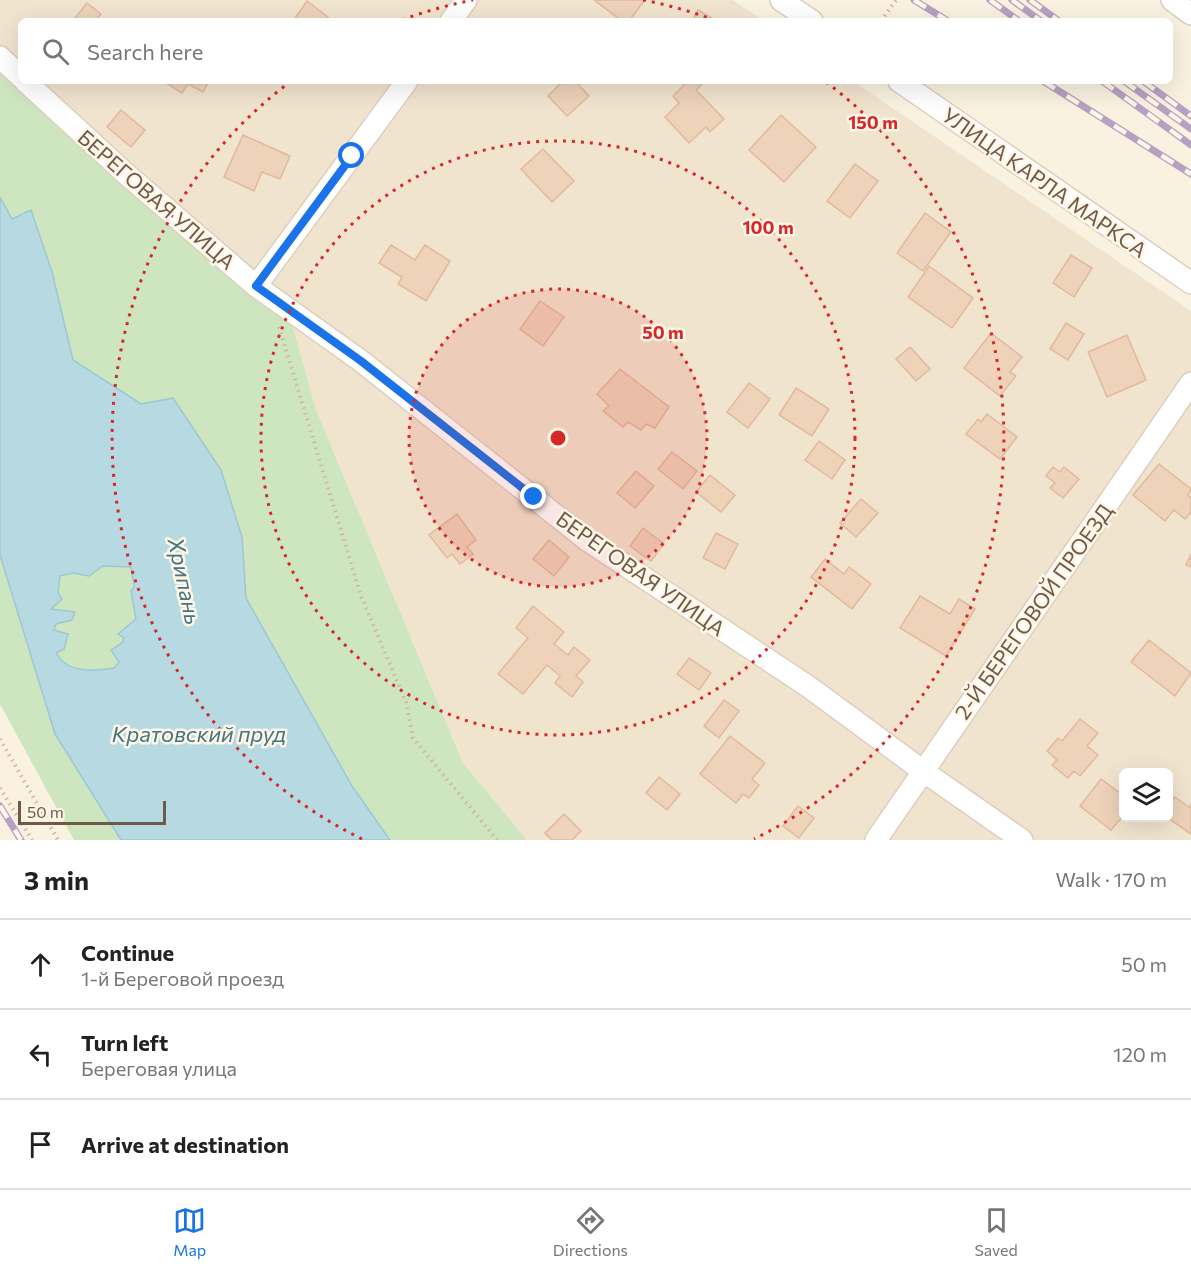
<!DOCTYPE html>
<meta charset="utf-8">
<style>
:root{--surface:#fff;--page:#f6f6f6;--text:#222;--muted:#767676;--line:#e0e0e0;--accent:#1a73e8}
body{margin:0;font-family:Commissioner,sans-serif;background:var(--page);color:var(--text)}
.controls{position:absolute;right:18px;bottom:18px;display:grid;overflow:hidden;border-radius:9px;box-shadow:0 6px 24px #0002}
.controls button{width:54px;height:54px;display:grid;place-items:center;padding:0;border:0;border-bottom:2px solid var(--line);background:var(--surface);color:var(--text);font:30px sans-serif}
.scale{position:absolute;left:18px;bottom:15px;width:148px;box-sizing:border-box;padding-left:6px;border:3px solid #6f5949;border-top:0;font-size:16px;line-height:21px;white-space:nowrap;color:#6f5949;-webkit-text-stroke:4px #fef6e6;paint-order:stroke}
.stop{position:absolute;width:18px;height:18px;margin:-14px;border:4px solid #1a73e8;border-radius:50%;background:#fff}
.stop.end{background:#1a73e8;border-color:#fff;box-shadow:0 2px 6px #0008}
.list{margin:0;padding:0;list-style:none}
h2{display:flex;justify-content:space-between;align-items:center;height:78px;margin:0;padding:0 24px;font-size:26px}
h2 small{font-size:20px;font-weight:400;color:var(--muted)}
.list li{display:grid;grid-template-columns:39px 1fr auto;gap:18px;align-items:center;box-sizing:border-box;height:90px;padding:0 24px;border-top:2px solid var(--line)}
.list b{display:block;font-size:22px;white-space:nowrap}
.list p{margin:0;font-size:20px;white-space:nowrap;color:var(--muted)}
.list em{font-size:20px;font-style:normal;color:var(--muted)}
.icon{flex:none;width:33px;height:33px;fill:none;stroke:currentColor;stroke-width:2;stroke-linecap:round;stroke-linejoin:round}
.map{position:relative;flex:none;width:1191px;height:840px;overflow:hidden}
.search{position:absolute;background:var(--surface);box-shadow:0 6px 24px #0002;left:18px;right:18px;top:18px;height:66px;display:flex;align-items:center;gap:15px;box-sizing:border-box;padding:0 21px;border-radius:9px;color:var(--muted);font-size:22px}
.sheet{height:348px;background:var(--surface)}
nav{display:flex;justify-content:space-around;align-items:center;box-sizing:border-box;height:84px;border-top:2px solid var(--line);background:var(--surface);font-size:16px;color:var(--muted)}
nav a{display:grid;justify-items:center;gap:3px}
nav .on{color:var(--accent)}
.map>svg:first-child{display:block}
</style>
<div class="map">
<svg width="1191" height="840" viewBox="0 0 1191 840">
<rect width="100%" height="100%" fill="#faf2e0"/>
<!-- residential -->
<g fill="#f1e4cf" fill-rule="evenodd">
<path d="M0,0H733L764,21H21V62L0,43Z"/>
<path d="M41,81H853L1191,311V840H527L463,763L316,410L283,291L157,188ZM1124,772H1168V818H1124Z"/>
</g>
<!-- green -->
<g fill="#cde6c0">
<path d="M0,43L21,62V81H41L157,188L283,291L316,410L463,763L527,840H390L352,786L246,598L242,537L141,404L73,360L52,272L31,211L12,219L0,197Z"/>
<path d="M0,555L55,734L121,840H74L0,704Z"/>
<path d="M103,565L131,567L136,619L118,633L124,637L119,662L114,668C93,671 68,674 56,653L67,634L54,631L56,624L72,620L75,613L51,609L56,603L60,576L73,573L89,576Z"/>
</g>
<!-- water -->
<path fill="#b7d9e2" stroke="#9dc7d3" stroke-width="1.5" fill-rule="evenodd" d="M0,197L12,219L31,210L52,272L73,360L141,404L173,398L221,470L242,537L246,598L352,786L390,840H121L55,734L0,555ZM103,566L131,567L134,587L131,591L136,619L118,634L124,638L122,643L111,650L119,662L114,668C93,671 68,674 56,653L64,649L68,634L54,630L56,624L72,620L75,612L51,609L62,599L58,592L60,576L73,573L89,576Z"/>
<!-- building -->
<g fill="#eed2ba" stroke="#e0ba9b" stroke-width="1.5">
<path d="M594,0H645L629,21H622Z"/>
<path d="M307,1L333,21H293Z"/>
<path d="M87,3L101,14L95,21H78L75,18Z"/>
<path d="M698,10L712,18L711,21H692Z"/>
<path d="M163,81H209L203,92L188,84L182,93Z"/>
<path d="M563,81H575L589,96L567,116L548,96Z"/>
<path d="M688,81H698L702,84L696,90L724,119L710,132L706,127L689,143L665,117L679,103L673,96Z"/>
<path d="M121,110L145,130L131,147L107,127Z"/>
<path d="M781,115L816,147L784,182L749,150Z"/>
<path d="M243,135L290,156L280,179L262,172L254,191L224,177Z"/>
<path d="M543,149L574,181L552,202L521,169Z"/>
<path d="M855,164L878,181L850,218L827,201Z"/>
<path d="M925,213L951,232L923,271L897,253Z"/>
<path d="M391,245L415,260L425,245L450,261L426,301L398,284L402,277L379,263Z"/>
<path d="M1071,255L1092,268L1074,297L1053,283Z"/>
<path d="M929,266L973,298L952,328L908,297Z"/>
<path d="M540,301L564,317L543,346L520,329Z"/>
<path d="M1066,323L1084,334L1068,360L1050,349Z"/>
<path d="M991,333L1022,357L1010,372L1016,376L1000,396L964,368Z"/>
<path d="M1127,335L1146,380L1107,397L1088,352Z"/>
<path d="M910,347L930,369L916,381L896,359Z"/>
<path d="M620,369L669,407L655,428L646,424L641,430L628,422L623,427L603,411L609,406L597,394Z"/>
<path d="M749,383L770,399L748,428L727,412Z"/>
<path d="M796,388L829,409L812,436L779,415Z"/>
<path d="M987,414L1017,437L1000,459L966,434L978,419L981,422Z"/>
<path d="M819,441L845,460L832,479L805,460Z"/>
<path d="M672,452L697,471L683,489L658,469Z"/>
<path d="M1159,464L1191,489L1188,495L1191,498V512L1185,519L1174,510L1165,521L1133,495Z"/>
<path d="M1053,467L1060,472L1064,467L1079,479L1063,498L1050,488L1055,483L1046,476Z"/>
<path d="M636,471L654,486L635,508L617,493Z"/>
<path d="M710,475L735,495L721,512L696,492Z"/>
<path d="M861,499L878,513L856,537L840,523Z"/>
<path d="M457,514L476,540L467,547L473,554L460,564L452,554L447,558L429,535Z"/>
<path d="M643,528L664,544L651,561L630,546Z"/>
<path d="M716,533L738,544L725,569L703,558Z"/>
<path d="M549,540L569,557L554,576L533,559Z"/>
<path d="M1191,554V567L1186,565Z"/>
<path d="M825,559L844,574L849,567L871,584L852,609L811,577Z"/>
<path d="M920,596L950,614L959,599L975,609L946,656L900,628Z"/>
<path d="M533,606L564,632L554,644L568,655L574,647L590,660L576,676L583,682L572,697L555,683L560,676L547,665L523,694L498,674L528,638L516,628Z"/>
<path d="M1149,640L1191,673L1175,696L1131,662Z"/>
<path d="M689,658L711,673L699,690L677,674Z"/>
<path d="M724,700L739,711L719,738L704,726Z"/>
<path d="M1080,719L1098,733L1087,746L1098,755L1080,776L1074,771L1068,778L1052,765L1057,760L1047,751L1058,738L1062,741Z"/>
<path d="M730,736L765,763L752,779L759,785L749,798L743,794L736,803L700,774Z"/>
<path d="M659,777L680,794L667,810L646,793Z"/>
<path d="M1101,779L1124,796V815L1111,830L1080,806Z"/>
<path d="M1175,797L1189,807L1191,804V834L1168,818V807Z"/>
<path d="M798,806L814,818L799,838L783,826Z"/>
<path d="M564,814L581,831L572,840H552L545,833Z"/>
</g>
<g fill="none" stroke-linecap="round" stroke-linejoin="round">
<defs>
<g id="street">
<path d="M781,0L812,21"/>
<path d="M1172,0L1191,14"/>
<path d="M451,21L466,0"/>
<path d="M0,57L21,77"/>
<path d="M25,81L125,173L256,286L361,361L587,540L809,687L923,771L1022,840"/>
<path d="M899,81L1191,283"/>
<path d="M256,286L407,81"/>
<path d="M876,840L1191,383"/>
</g>
</defs>
<!-- street casing -->
<use href="#street" stroke="#decebd" stroke-width="24"/>
<!-- path -->
<g stroke="#d2b59e" stroke-width="4" stroke-dasharray="1.5 4.5" stroke-linecap="butt">
<path d="M881,21L896,0"/>
<path d="M279,327L361,596L406,702L413,738L497,840"/>
<path d="M0,739L58,840"/>
<path d="M0,788L32,840"/>
</g>
<!-- street -->
<use href="#street" stroke="#fff" stroke-width="21"/>
<defs>
<g id="rail">
<path d="M914,0L948,21"/>
<path d="M990,0L1019,21"/>
<path d="M1012,0L1041,21"/>
<path d="M1030,0L1059,21"/>
<path d="M1043,81L1191,174"/>
<path d="M1102,81L1191,145"/>
<path d="M1124,81L1191,129"/>
<path d="M1143,81L1191,116"/>
<path d="M0,806L21,840"/>
</g>
</defs>
<!-- rail casing -->
<use href="#rail" stroke="#b5a1c2" stroke-width="7"/>
<!-- rail -->
<use href="#rail" stroke="#fef6e6" stroke-width="4.5" stroke-dasharray="14" stroke-linecap="butt"/>
</g>
<g fill="none" stroke-linecap="round" stroke-linejoin="round">
<!-- route -->
<path stroke="#1a73e8" stroke-width="8" d="M352,156L256,286L361,361L534,497"/>
</g>
<!-- distance rings -->
<circle cx="558" cy="438" r="149" fill="#d62828" fill-opacity=".12"/>
<g fill="none" stroke="#d62828" stroke-width="3" stroke-dasharray="3 6">
<circle cx="558" cy="438" r="149"/>
<circle cx="558" cy="438" r="297"/>
<path d="M362 839A446 446 0 0 1 290 82M402 20A446 446 0 0 1 473 0M643 0A446 446 0 0 1 714 20M826 82A446 446 0 0 1 754 839"/>
</g>
<g text-anchor="middle" dominant-baseline="central" stroke-width="5" stroke-linejoin="round" paint-order="stroke">
<!-- street labels -->
<g font-size="21" fill="#6f5949" stroke="#fef6e6">
<text transform="translate(1045 182) rotate(35)">УЛИЦА КАРЛА МАРКСА</text>
<text transform="translate(157 199) rotate(41)">БЕРЕГОВАЯ УЛИЦА</text>
<text transform="translate(641 573) rotate(35)">БЕРЕГОВАЯ УЛИЦА</text>
<text transform="translate(1033 611) rotate(-55)">2-Й БЕРЕГОВОЙ ПРОЕЗД</text>
</g>
<!-- water labels -->
<g font-size="22" font-style="italic" fill="#457482" stroke="#fef6e6">
<text transform="translate(185 581) rotate(78)">Хрипань</text>
<text x="199" y="733">Кратовский пруд</text>
</g>
</g>
<circle cx="558" cy="438" r="9" fill="#d62828" stroke="#fef6e6" stroke-width="3"/>
<g font-size="18" text-anchor="middle" font-weight="bold" fill="#d62828" stroke="#fef6e6" stroke-width="5" stroke-linejoin="round" paint-order="stroke">
<text x="873" y="129">150 m</text>
<text x="768" y="234">100 m</text>
<text x="663" y="339">50 m</text>
</g>
</svg>
<div class="controls">
<button><svg class="icon" aria-label="layers" viewBox="0 0 24 24"><path d="M12 4l9 5-9 5-9-5zM3 14l9 5 9-5"/></svg></button>
</div>
<div class="scale">50 m</div>
<div class="stop" style="left:352px;top:156px"></div>
<div class="stop end" style="left:534px;top:497px"></div>
<div class="search"><svg class="icon" aria-label="search" viewBox="0 0 24 24"><circle cx="10" cy="10" r="6"/><path d="M15 15l6 6"/></svg>Search here</div>
</div>
<section class="sheet">
<h2>3 min<small>Walk · 170 m</small></h2>
<ul class="list">
<li><svg class="icon" aria-label="ahead" viewBox="0 0 24 24"><path d="M12 20V5M6 11l6-6 6 6"/></svg><div><b>Continue</b><p>1-й Береговой проезд</p></div><em>50 m</em></li>
<li><svg class="icon" aria-label="left" viewBox="0 0 24 24"><path d="M17 20v-9H6M10 6l-5 5 5 5"/></svg><div><b>Turn left</b><p>Береговая улица</p></div><em>120 m</em></li>
<li><svg class="icon" aria-label="arrive" viewBox="0 0 24 24"><path d="M6 21V4h12l-3 4 3 4H6"/></svg><div><b>Arrive at destination</b></div></li>
</ul>
</section>
<nav>
<a class="on"><svg class="icon" aria-label="map" viewBox="0 0 24 24"><path d="M3 6l6-2 6 2 6-2v14l-6 2-6-2-6 2zM9 4v14M15 6v14"/></svg>Map</a>
<a><svg class="icon" aria-label="directions" viewBox="0 0 24 24"><path d="M12 3l9 9-9 9-9-9zM9 14v-3h6M13 9l2 2-2 2"/></svg>Directions</a>
<a><svg class="icon" aria-label="saved" viewBox="0 0 24 24"><path d="M7 4h10v16l-5-4-5 4z"/></svg>Saved</a>
</nav>
